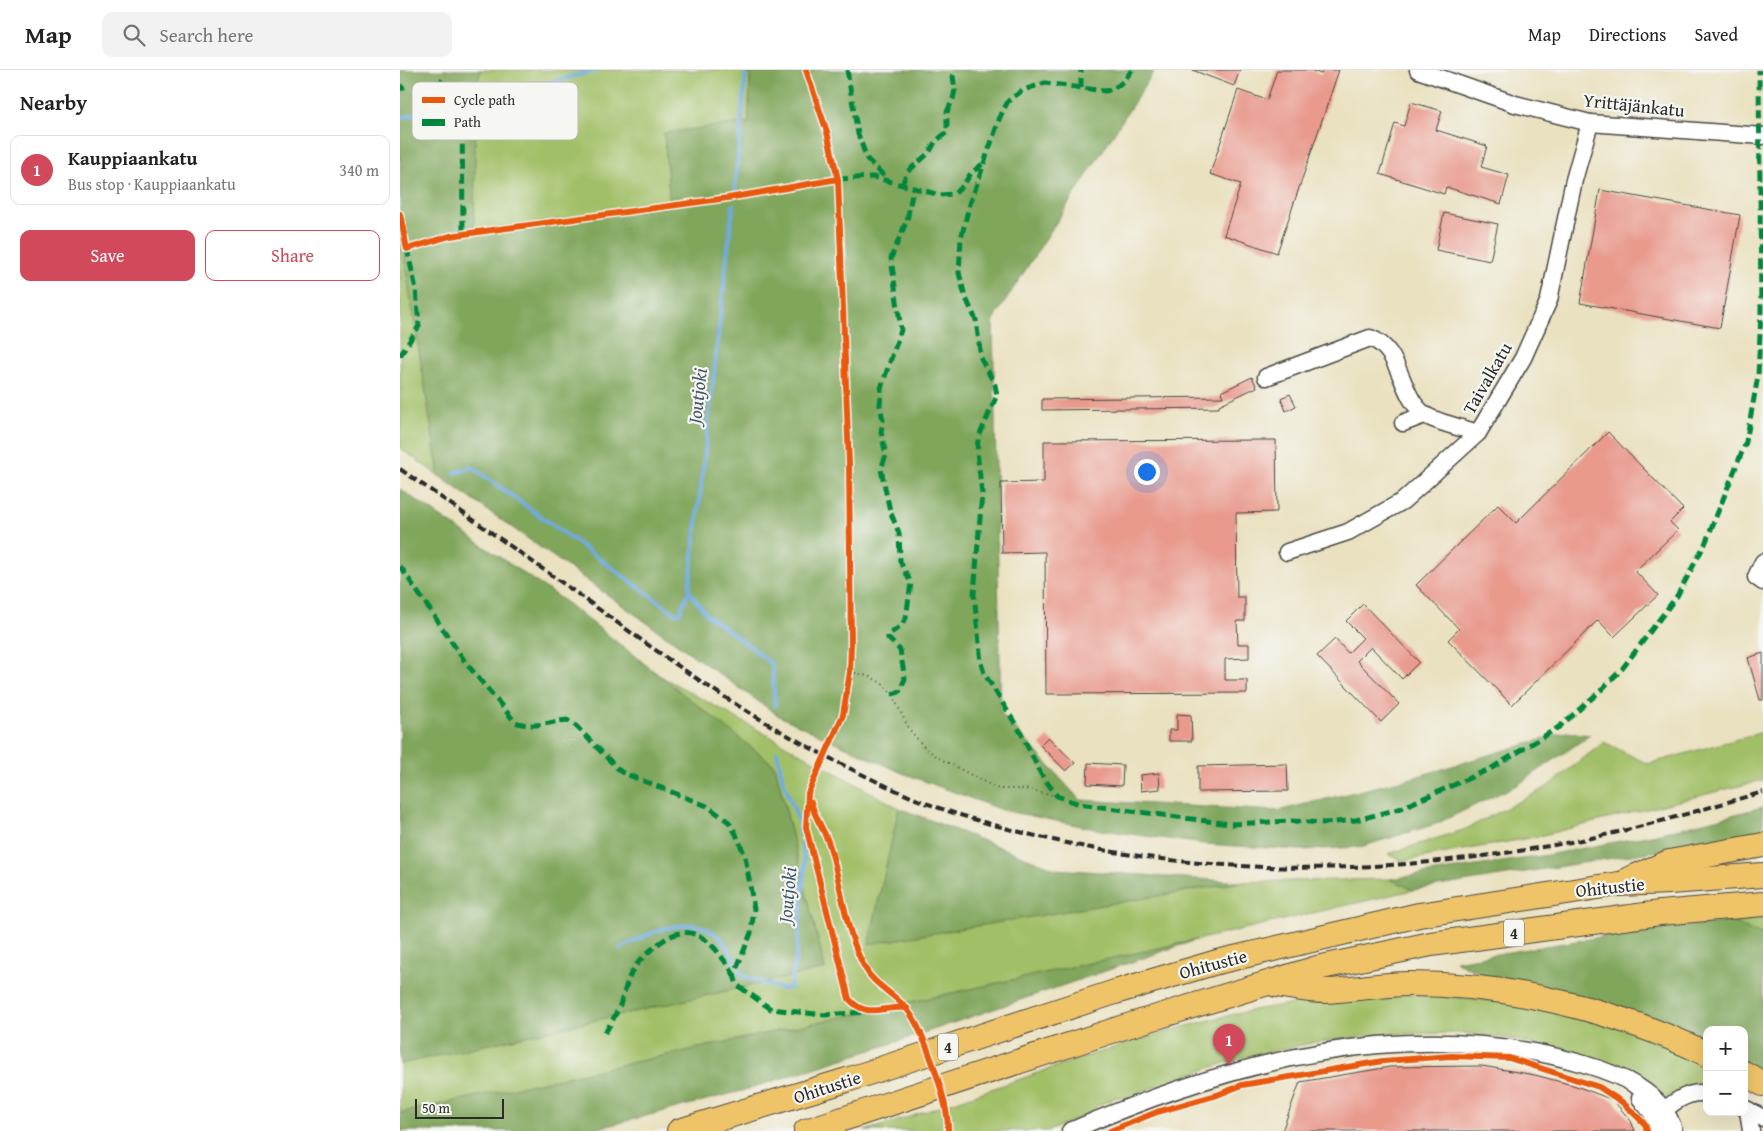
<!DOCTYPE html>
<meta charset="utf-8">
<style>
:root{--surface:#fff;--page:#f2f2f2;--text:#222;--muted:#767676;--line:#e0e0e0;--accent:#d1495b}
body{margin:0;font-family:"Gentium Book Plus",serif;background:var(--page);color:var(--text)}
.controls{position:absolute;right:15px;bottom:15px;display:grid;overflow:hidden;border-radius:10px;box-shadow:0 5px 20px #0002}
.controls button{width:45px;height:45px;display:grid;place-items:center;padding:0;border:0;border-bottom:1px solid var(--line);background:var(--surface);color:var(--text);font:25px sans-serif}
.scale{position:absolute;left:15px;bottom:12px;width:89px;box-sizing:border-box;padding-left:5px;border:2px solid #2b2b2b;border-top:0;font-size:14px;line-height:18px;white-space:nowrap;color:#2b2b2b;-webkit-text-stroke:4px #f6f6f2;paint-order:stroke}
.you{position:absolute;left:746px;top:401px;width:18px;height:18px;margin:-12px;border:4px solid #fff;border-radius:50%;background:#1a73e8;box-shadow:0 0 0 8px #1a73e833}
.badge{display:grid;place-items:center;width:32px;height:32px;border-radius:50%;background:var(--accent);color:#fff;font-size:16px;font-weight:700}
.pin{position:absolute;translate:-50% -41px;filter:drop-shadow(0 1px 2px #0008)}
.pin::after{content:'';position:absolute;top:26px;width:18px;height:15px;background:inherit;clip-path:polygon(0 0,100% 0,50% 100%)}
.list{margin:0;padding:0;list-style:none}
h2{display:flex;justify-content:space-between;align-items:center;height:65px;margin:0;padding:0 20px;font-size:21px}
h2 small{font-size:16px;font-weight:400;color:var(--muted)}
.list li{display:grid;grid-template-columns:32px 1fr auto;gap:15px;align-items:center;box-sizing:border-box;height:70px;margin:0 10px 10px;padding:0 10px;border:1px solid var(--line);border-radius:10px}
.list b{display:block;font-size:19px;white-space:nowrap}
.list p{margin:0;font-size:16px;white-space:nowrap;color:var(--muted)}
.list em{font-size:16px;font-style:normal;color:var(--muted)}
.actions{display:flex;gap:10px;padding:15px 20px}
.actions a{flex:1;padding:11px 0;border:1px solid var(--accent);border-radius:10px;text-align:center;font-size:18px;color:var(--accent)}
.actions .main{background:var(--accent);color:#fff}
.icon{flex:none;width:28px;height:28px;fill:none;stroke:currentColor;stroke-width:2;stroke-linecap:round;stroke-linejoin:round}
.map{position:relative;flex:none;width:1363px;height:1061px;overflow:hidden}
header{display:flex;align-items:center;gap:30px;box-sizing:border-box;height:70px;padding:0 25px;background:var(--surface);border-bottom:1px solid var(--line)}
header strong{font-size:24px}
nav{display:flex;gap:28px;margin-inline-start:auto;font-size:18px}
.search{width:350px;height:45px;background:var(--page);display:flex;align-items:center;gap:12px;box-sizing:border-box;padding:0 18px;border-radius:10px;color:var(--muted);font-size:19px}
main{display:flex}
aside{flex:1;background:var(--surface)}
.map>svg:first-child{display:block}
</style>
<header>
<strong>Map</strong>
<div class="search"><svg class="icon" aria-label="search" viewBox="0 0 24 24"><circle cx="10" cy="10" r="6"/><path d="M15 15l6 6"/></svg>Search here</div>
<nav><a>Map</a><a>Directions</a><a>Saved</a></nav>
</header>
<main>
<aside>
<h2>Nearby<small></small></h2>
<ul class="list">
<li><span class="badge">1</span><div><b>Kauppiaankatu</b><p>Bus stop · Kauppiaankatu</p></div><em>340 m</em></li>
</ul>
<div class="actions"><a class="main">Save</a><a>Share</a></div>
</aside>
<div class="map">
<svg width="1363" height="1061" viewBox="0 0 1363 1061">
<rect width="100%" height="100%" fill="#f6f6f2"/>
<filter id="ink" filterUnits="userSpaceOnUse"><feTurbulence type="fractalNoise" baseFrequency=".02" numOctaves="2"/><feDisplacementMap in="SourceGraphic" scale="10" xChannelSelector="R" yChannelSelector="G"/><feConvolveMatrix kernelMatrix="1 2 1 2 8 2 1 2 1" color-interpolation-filters="sRGB"/></filter>
<filter id="wash" filterUnits="userSpaceOnUse"><feTurbulence type="fractalNoise" baseFrequency=".0096" numOctaves="4" result="noise"/><feDisplacementMap in="SourceGraphic" scale="20" xChannelSelector="R" yChannelSelector="G"/><feGaussianBlur stdDeviation="1.12" result="paint"/><feColorMatrix in="noise" values="0 0 0 0 0 0 0 0 0 0 0 0 0 0 0 0 0 1.4 0 .05"/><feComposite in="paint" operator="in"/></filter>
<g filter="url(#wash)">
<rect width="100%" height="100%" fill="#eae1c0"/>
<!-- green -->
<g fill="#a1bf66" stroke="#667548">
<path d="M81,0H350L349,53L264,64L271,136L74,161L76,18Z"/>
<path d="M0,161L39,406L0,378Z"/>
<path d="M257,604L499,738L469,873L842,812L990,809L1013,820L796,870L0,1043V994L425,899L375,696Z"/>
<path d="M1363,662V710L1135,767L1002,791L988,784L1066,759L1147,717L1204,672L1248,694Z"/>
<path d="M1363,849V866L1332,851Z"/>
<path d="M1009,924L1112,932L1216,956L1307,992V1006L1290,1020L1263,1029L1245,1011L1220,996L1112,969L1062,963L985,964L917,972L845,987L777,1008L726,1028L717,1027L697,1036L692,1042L649,1061H465C596,1021 724,966 859,939C909,930 959,927 1009,924Z"/>
</g>
<!-- forest -->
<g fill="#80a65b" stroke="#566843">
<path d="M0,0H81L76,18L74,161L270,136L264,63L349,52L350,0H755L593,250L601,643L680,730L877,741L1012,708L1166,662L1190,665L1119,714L1036,754L960,777L901,780L804,774L701,760L602,740L500,702L379,646L39,406L0,161Z"/>
<path d="M0,419L167,533L375,696L425,899L0,994Z"/>
<path d="M1363,737V764L1013,820L990,809L1142,786L1257,764Z"/>
<path d="M499,738L656,799L842,812L469,874Z"/>
<path d="M1332,851L1363,866V1005L1344,994V960H1307V974L1100,913L1055,891L1213,865Z"/>
<path d="M796,870L509,968L345,1020L215,1054L185,1061H0V1043Z"/>
</g>
<g fill="none" stroke-linecap="round" stroke-linejoin="round">
<!-- stream -->
<g stroke="#6fabe1" stroke-width="4">
<path d="M0,48L199,0"/>
<path d="M335,119L346,0"/>
<path d="M55,403L72,397L276,544L280,542L289,521L333,135"/>
<path d="M289,521L307,545L352,578L372,595L375,636"/>
<path d="M220,879C244,865 292,841 318,866C325,872 330,883 335,892"/>
<path d="M340,900L343,906L382,919L390,918L397,881L405,796L399,752L383,711L377,682"/>
</g>
</g>
<g id="blocks">
<!-- building -->
<g fill="#e99a8d">
<path d="M792,0H840L834,16Z"/>
<path d="M877,0H910L921,4L923,0H939L877,183L824,165L841,114L810,104L838,20L867,30Z"/>
<path d="M1011,32L1042,41L1036,60L1087,76L1081,97L1109,105L1101,134L1046,117L1044,124L980,104L995,53L1004,56Z"/>
<path d="M1200,120L1340,145L1320,258L1180,233Z"/>
<path d="M1044,143L1098,154L1090,191L1036,180Z"/>
<path d="M852,307L857,317L819,335V338L642,340V329L823,327L821,322Z"/>
<path d="M890,324L896,336L886,341L881,328Z"/>
<path d="M1208,362L1283,439L1270,452L1278,460L1235,501L1258,525L1214,567L1198,550L1112,635L1048,570L1059,559L1016,515L1098,435L1116,453Z"/>
<path d="M876,370L877,442L836,443L837,527H845V551H837L838,574H849V588L825,589V610H847V623L646,624L645,482L602,483L601,413L644,412V371Z"/>
<path d="M963,534L1019,592L1002,609L971,577L957,591L999,634L981,652L917,586L935,569L948,583L963,568L946,551Z"/>
<path d="M1363,583V630H1360L1348,588Z"/>
<path d="M777,644L791,645L792,671H769V660H777Z"/>
<path d="M648,667L675,693L666,701L640,675Z"/>
<path d="M688,693L723,695L722,716L687,714Z"/>
<path d="M887,694L888,721L798,722V696Z"/>
<path d="M759,703L760,719L741,721L740,705Z"/>
<path d="M1082,996L1135,1005L1176,1016L1213,1030L1231,1051L1235,1061H882L900,1012L990,997Z"/>
</g>
</g>
</g>
<g filter="url(#ink)">
<use href="#blocks" fill-opacity="0" stroke="#484641" stroke-width="1"/>
<g fill="none" stroke-linecap="round" stroke-linejoin="round">
<defs>
<g id="minor">
<path d="M1018,0L1115,34L1190,53L1363,66"/>
<path d="M866,307L970,268C1002,279 999,325 1024,344C1032,351 1066,359 1078,363"/>
<path d="M1003,353L1024,345"/>
<path d="M887,482L948,462L1003,431L1078,363L1123,288L1149,230L1174,110L1190,53"/>
<path d="M1363,492L1356,507L1363,512"/>
<path d="M1240,1028L1252,1043L1259,1061"/>
<path d="M1344,1038L1363,1048"/>
<path d="M1348,1040L1351,1061"/>
<path d="M1256,1048C1269,1035 1288,1019 1307,1024"/>
<path d="M670,1061C833,991 1009,943 1184,994C1218,1004 1264,1022 1274,1061"/>
</g>
<g id="highway">
<path d="M1229,809L1269,792L1363,775"/>
<path d="M876,915C892,917 910,921 926,921C953,920 981,914 1009,914C1110,914 1216,940 1307,984"/>
<path d="M1344,1003L1363,1014"/>
<path d="M279,1061L447,1010L715,922L817,892L1019,845L1218,814L1270,812L1363,805"/>
<path d="M406,1061L724,957L917,898L1031,874L1260,843L1363,834"/>
</g>
</defs>
<!-- minor casing -->
<use href="#minor" stroke="#484641" stroke-width="19"/>
<!-- highway casing -->
<use href="#highway" stroke="#484641" stroke-width="26"/>
<!-- path -->
<path stroke="#484641" stroke-width="2" stroke-dasharray="1 4" stroke-linecap="butt" d="M450,602L469,606L483,614L492,624L509,659L525,678L539,688L598,719H625L657,726"/>
<!-- minor -->
<use href="#minor" stroke="#fff" stroke-width="16"/>
<!-- highway -->
<use href="#highway" stroke="#efc469" stroke-width="24"/>
<!-- rail -->
<path stroke="#2b2b2b" stroke-width="4" stroke-dasharray="8 4" stroke-linecap="butt" d="M0,399C61,441 122,484 182,527C240,569 298,612 360,649C410,679 464,707 518,730C553,744 589,754 624,763C811,811 1003,806 1191,768C1249,756 1306,738 1363,722"/>
<!-- quiet -->
<g stroke="#00873e" stroke-width="5" stroke-dasharray="10 5" stroke-linecap="butt">
<path d="M447,0L458,64L467,89L489,111"/>
<path d="M732,0C724,11 719,18 705,21L645,13L623,20L608,31L600,47L568,140L561,169L559,203L565,226L576,250L581,288L595,315L597,325L578,369L577,382L582,423L574,524L581,593L584,603L621,663L641,704L657,726L679,734L830,754L891,751L925,753L956,750L999,739L1092,698L1159,657L1198,623L1222,599L1277,526L1305,474L1346,372L1358,306L1361,243L1359,0"/>
<path d="M39,10L60,27L62,36L63,164"/>
<path d="M0,15L4,20"/>
<path d="M681,18V0"/>
<path d="M438,109L473,107L540,125L554,124L563,116L571,103L584,93"/>
<path d="M502,115L507,102L529,83L535,72L547,62V42L553,29L555,20L553,6L556,0"/>
<path d="M0,286L19,256L16,219L7,179"/>
<path d="M0,496L66,593L115,652C134,659 148,652 167,650L176,656L221,702L307,736L329,752L336,764L345,786L354,839L351,863L334,905L337,915L371,939L425,945L466,942"/>
<path d="M492,624L499,622L505,609L500,580L488,568V565L501,556L506,548L511,513L500,491L499,463L490,441L481,399L486,385L481,362L483,350L480,336L481,318L501,260L491,188L507,150L513,119"/>
<path d="M205,963C211,953 217,943 221,932C225,921 227,910 233,900C239,890 248,882 257,875C293,845 315,875 334,905"/>
</g>
<defs>
<g id="cycleway">
<path d="M406,0L427,62L438,109L449,393L451,574L450,602L443,645L408,723L406,757L449,929C468,950 483,935 507,938"/>
<path d="M0,144L7,179L50,166L78,162L328,128L438,109"/>
<path d="M411,732C415,749 424,759 429,774C442,814 444,860 465,898C473,914 493,923 505,937C523,956 549,1034 548,1061"/>
<path d="M710,1061L757,1042L817,1025L842,1015L983,991L1051,986L1109,988L1199,1017L1222,1032L1245,1054L1247,1061"/>
</g>
</defs>
<!-- cycleway casing -->
<use href="#cycleway" stroke="#f6f6f2" stroke-width="9"/>
<!-- cycleway -->
<use href="#cycleway" stroke="#e8590c" stroke-width="6"/>
</g>
</g>
<g text-anchor="middle" dominant-baseline="central" stroke-width="4.5" stroke-linejoin="round" paint-order="stroke">
<!-- shield labels -->
<g fill="#f6f6f2" stroke="#686867" stroke-width="1">
<rect x="1104" y="849.5" width="20" height="27" rx="4"/>
<rect x="538" y="963.5" width="20" height="27" rx="4"/>
</g>
<g font-size="16" font-weight="bold" fill="#2b2b2b">
<text x="1114" y="863">4</text>
<text x="548" y="977">4</text>
</g>
<!-- street labels -->
<g font-size="18" fill="#2b2b2b" stroke="#f6f6f2">
<text transform="translate(1234 35) rotate(6)">Yrittäjänkatu</text>
<text transform="translate(1087 308) rotate(-60)">Taivalkatu</text>
<text transform="translate(1210 817) rotate(-6)">Ohitustie</text>
<text transform="translate(813 894) rotate(-15)">Ohitustie</text>
<text transform="translate(427 1017) rotate(-18)">Ohitustie</text>
</g>
<!-- water labels -->
<g font-size="19" font-style="italic" fill="#43586b" stroke="#f6f6f2">
<text transform="translate(297 326) rotate(-84)">Joutjoki</text>
<text transform="translate(387 825) rotate(-85)">Joutjoki</text>
</g>
</g>
<!-- legend -->
<rect x="12" y="12" width="166" height="58" rx="8" fill="#f6f6f2" stroke="#b9b9b6" stroke-width="1"/>
<rect x="22" y="27" width="23" height="6" fill="#e8590c"/>
<rect x="22" y="49" width="23" height="7" fill="#00873e"/>
<g font-size="14" fill="#2b2b2b">
<text x="54" y="35">Cycle path</text>
<text x="54" y="57">Path</text>
</g>
</svg>
<div class="controls">
<button>+</button>
<button>−</button>
</div>
<div class="scale">50 m</div>
<div class="you"></div>
<div class="pin badge" style="left:829px;top:995px">1</div>
</div>
</main>
